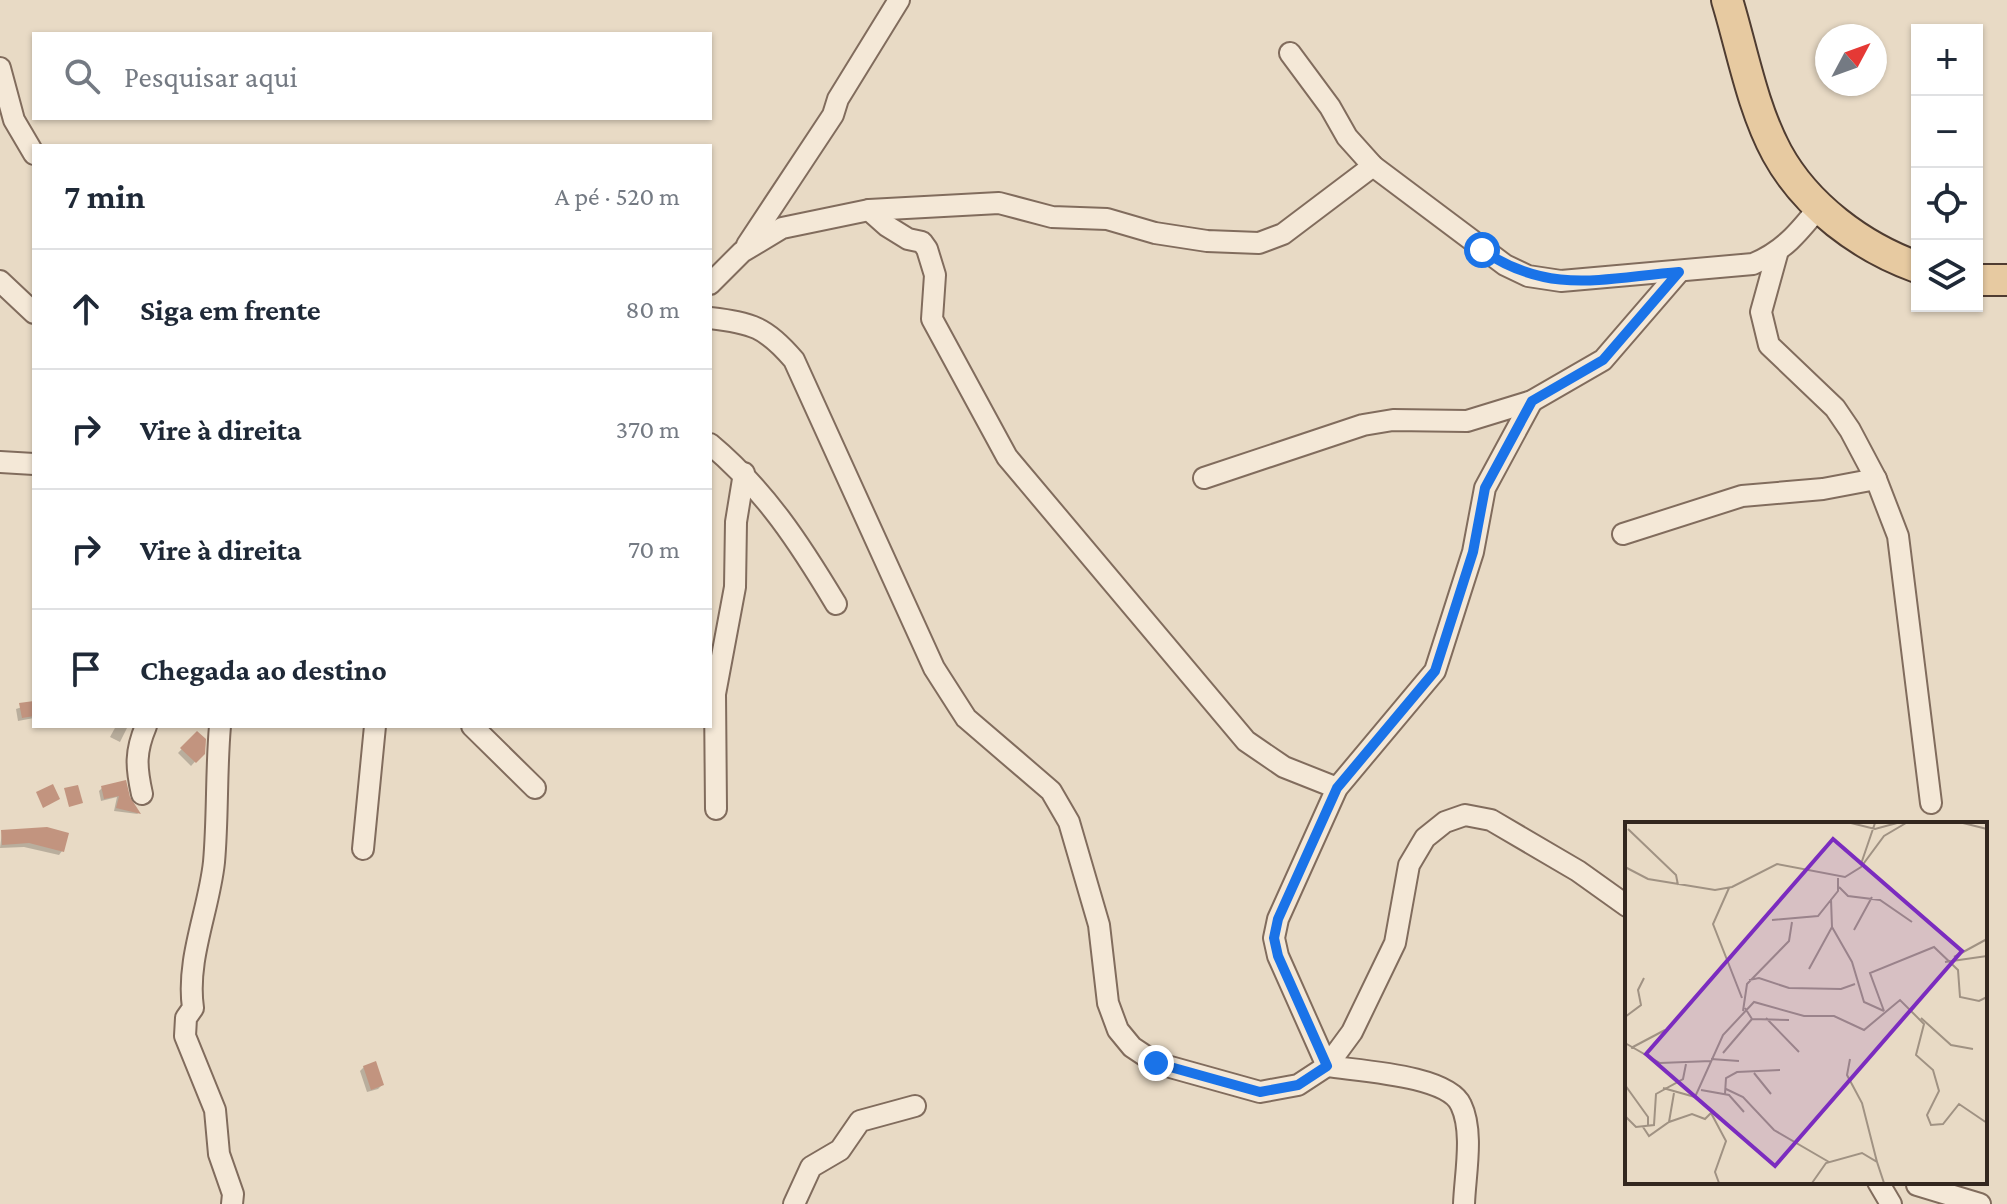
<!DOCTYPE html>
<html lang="pt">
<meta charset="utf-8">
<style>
:root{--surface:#fff;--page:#f6f6f7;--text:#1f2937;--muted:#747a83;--line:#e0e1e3}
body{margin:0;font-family:"Crimson Pro",serif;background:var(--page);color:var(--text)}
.controls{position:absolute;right:24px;top:24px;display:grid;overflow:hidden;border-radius:0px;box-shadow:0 2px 6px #0004}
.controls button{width:72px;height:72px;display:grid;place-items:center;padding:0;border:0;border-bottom:2px solid var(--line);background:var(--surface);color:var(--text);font:40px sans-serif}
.compass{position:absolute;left:1815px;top:24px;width:72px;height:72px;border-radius:50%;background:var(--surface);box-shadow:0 2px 6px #0004;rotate:49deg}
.stop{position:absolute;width:24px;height:24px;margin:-18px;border:6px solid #1a73e8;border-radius:50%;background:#fff}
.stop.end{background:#1a73e8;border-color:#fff;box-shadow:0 2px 8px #0008}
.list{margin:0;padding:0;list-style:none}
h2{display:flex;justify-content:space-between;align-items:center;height:104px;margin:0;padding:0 32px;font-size:34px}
h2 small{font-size:26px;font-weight:400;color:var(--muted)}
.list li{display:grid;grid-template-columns:52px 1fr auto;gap:24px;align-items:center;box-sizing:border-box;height:120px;padding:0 32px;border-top:2px solid var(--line)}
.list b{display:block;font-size:30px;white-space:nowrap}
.list em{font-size:26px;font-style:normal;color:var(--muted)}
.icon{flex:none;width:44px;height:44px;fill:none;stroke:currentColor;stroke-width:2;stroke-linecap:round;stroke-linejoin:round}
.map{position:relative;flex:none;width:2007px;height:1204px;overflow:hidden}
.search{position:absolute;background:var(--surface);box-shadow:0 2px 6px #0004;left:32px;top:32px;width:680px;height:88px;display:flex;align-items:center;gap:20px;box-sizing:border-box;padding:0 28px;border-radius:0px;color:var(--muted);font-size:30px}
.panel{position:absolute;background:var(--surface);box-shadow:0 2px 6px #0004;left:32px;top:144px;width:680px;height:584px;border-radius:0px}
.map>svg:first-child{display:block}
</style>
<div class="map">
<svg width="2007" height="1204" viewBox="0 0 2007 1204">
<rect width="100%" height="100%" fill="#e8dac5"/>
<!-- shadow -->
<g fill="#0003">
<path d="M34,703V718L18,721L16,709Z"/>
<path d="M116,726H128L120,742L110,737Z"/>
<path d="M197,733L203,753L191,766L178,753Z"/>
<path d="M102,788L128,798L138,814L114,811L117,797L101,801L99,791Z"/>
<path d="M2,832L62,851L59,855L24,847L0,848Z"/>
<path d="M364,1067L382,1085L378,1089L367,1092L360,1071Z"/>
</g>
<!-- building -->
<g fill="#c2947f">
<path d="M34,701V716L22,718L19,703Z"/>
<path d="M197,731L206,739L205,754L196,763L180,748Z"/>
<path d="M126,780L130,797L141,814L116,808L119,796L104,799L101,786Z"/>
<path d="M53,784L60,799L43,808L36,792Z"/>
<path d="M78,785L83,803L69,807L64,788Z"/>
<path d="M47,827L69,833L64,852L29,843L2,845L1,830Z"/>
<path d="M376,1061L384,1085L371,1090L363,1066Z"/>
</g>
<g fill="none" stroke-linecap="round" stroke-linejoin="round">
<defs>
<g id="minor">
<path d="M1290,53L1330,107L1347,137L1373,166L1505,265L1528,276L1561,281L1753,264C1784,251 1799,232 1820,206"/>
<path d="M0,68L14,120L34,154"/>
<path d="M869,210L887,226L908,239L922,242L927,249L935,275L932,319L1007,457L1246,741L1284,767L1337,788"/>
<path d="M747,245L833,115L838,99L899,0"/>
<path d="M1777,254L1761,312L1769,345L1835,408L1850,430L1876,479L1898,536L1931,803"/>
<path d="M0,281L34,313"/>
<path d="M710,284L742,252L782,228L869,210L999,203L1052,217L1107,219L1155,233L1207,241L1259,243L1283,234L1373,166"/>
<path d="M710,318C752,323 766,327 794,360L934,668L966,718L1051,791L1069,822L1099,925L1108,1003L1118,1030L1132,1047L1156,1063L1260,1092L1298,1085L1327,1066L1352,1032L1395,943L1409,865L1425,838L1445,822L1465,815L1491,820L1578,871L1627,906"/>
<path d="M710,444C765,490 800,544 836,604"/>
<path d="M0,462L34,464"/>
<path d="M1204,478L1363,425L1393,420L1467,421L1532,401L1603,360L1679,272"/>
<path d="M1623,534L1742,496L1823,489L1876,479"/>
<path d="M220,726C216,771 218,817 214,862C209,910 186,959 193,1008L186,1018L185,1036L215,1110L219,1154L233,1194L232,1204"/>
<path d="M472,726L535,788"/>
<path d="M142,794C136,767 135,752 146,726"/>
<path d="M716,809L715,694L735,587L736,522L744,473"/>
<path d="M363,849L375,726"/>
<path d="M1327,1066L1278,956L1274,938L1278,919L1337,788L1435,671L1473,552L1485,488L1532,401"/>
<path d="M1327,1066C1358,1071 1448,1075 1461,1105C1474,1132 1465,1175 1464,1204"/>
<path d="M1878,1182L1891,1204"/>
<path d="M1917,1185L1980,1204"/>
<path d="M794,1204L811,1167L840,1150L860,1121L915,1106"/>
</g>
<g id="primary">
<path d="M1727,0C1742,49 1752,107 1777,153C1806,206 1861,247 1917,267"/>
<path d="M1977,280H2007"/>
</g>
</defs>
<!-- minor casing -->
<use href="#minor" stroke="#816c5d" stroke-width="24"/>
<!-- primary casing -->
<use href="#primary" stroke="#4f3c31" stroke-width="34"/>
<!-- minor -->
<use href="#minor" stroke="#f4e8d7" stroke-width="20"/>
<!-- primary -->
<use href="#primary" stroke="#e7caa1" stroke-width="30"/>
</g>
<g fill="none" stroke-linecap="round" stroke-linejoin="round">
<!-- route -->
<path stroke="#1a73e8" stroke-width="10" d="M1156,1063L1260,1092L1298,1085L1327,1066L1278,956L1274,938L1278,919L1337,788L1435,671L1473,552L1485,488L1532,401L1603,360L1679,272C1603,278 1550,296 1482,250"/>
</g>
<!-- overview -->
<g transform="translate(1625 822)">
<rect width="362" height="362" fill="#e8dac5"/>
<path fill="none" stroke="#a09283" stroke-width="2" d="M226,1L250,7L272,1M338,1L362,7M3,7L51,53L53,63M236,42L250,1M0,45L23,57L90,68L107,65L152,42L220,55L236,45L259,14L281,1M214,65L223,74L255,78L287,100M104,66L88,102L117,176M147,98L193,94L213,69V56M207,105L227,140L239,180L259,189M229,108L247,75M329,135L362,117M320,140L362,134M184,147L207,105L206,77M124,158L134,156L164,166L216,167L230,162M120,186L127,197L164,198M118,189L122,162L164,119L167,100M259,189L245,151L309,125L333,148L335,175L354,179L362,175M0,195L16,183L13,168L19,156M141,196L174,230M296,196L326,223L348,227M0,221L35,241L86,239M6,226L40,208M98,231L127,197M86,237L114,239M225,237L222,253L237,281L252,340M129,251L146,272M0,263L23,295V305M38,266L70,275L98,213L129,180L179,194H209L239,208L275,178L299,202L291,233L308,248L314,269L302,293L306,303L318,302L334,282L362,301M101,267L118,275L149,308L204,340M76,268L104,273L119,290M100,272L101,256L112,250L155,248M0,294L11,305L29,303L31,272L58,257L61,242M44,300L49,271M18,305L24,314L44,300L67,292L80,297L86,291L101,319L90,350L94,361M187,361L201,341L237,331L252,340L259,361"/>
<path fill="#7b2cbf" fill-opacity="0.15" stroke="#7b2cbf" stroke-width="4" d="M208,17L337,129L150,344L21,232Z"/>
<rect width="362" height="362" fill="none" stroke="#33271f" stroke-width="4"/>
</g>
</svg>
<div class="controls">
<button>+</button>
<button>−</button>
<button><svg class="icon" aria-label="locate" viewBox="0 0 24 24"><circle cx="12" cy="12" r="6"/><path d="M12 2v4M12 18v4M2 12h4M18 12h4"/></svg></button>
<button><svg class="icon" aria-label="layers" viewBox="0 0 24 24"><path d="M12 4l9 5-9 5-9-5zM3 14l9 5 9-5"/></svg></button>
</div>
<svg class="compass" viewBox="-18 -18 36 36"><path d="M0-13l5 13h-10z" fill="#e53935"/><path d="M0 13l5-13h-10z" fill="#747a83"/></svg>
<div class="stop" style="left:1482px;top:250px"></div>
<div class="stop end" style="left:1156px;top:1063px"></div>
<div class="search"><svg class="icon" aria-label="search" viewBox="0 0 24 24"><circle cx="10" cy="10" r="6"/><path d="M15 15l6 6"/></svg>Pesquisar aqui</div>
<section class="panel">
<h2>7 min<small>A pé · 520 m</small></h2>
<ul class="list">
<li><svg class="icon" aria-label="ahead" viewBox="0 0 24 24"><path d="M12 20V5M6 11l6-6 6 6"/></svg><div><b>Siga em frente</b></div><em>80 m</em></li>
<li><svg class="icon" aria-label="right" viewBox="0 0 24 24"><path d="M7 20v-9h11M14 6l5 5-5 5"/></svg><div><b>Vire à direita</b></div><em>370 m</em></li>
<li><svg class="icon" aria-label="right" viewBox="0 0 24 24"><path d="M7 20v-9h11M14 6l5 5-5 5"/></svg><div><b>Vire à direita</b></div><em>70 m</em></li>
<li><svg class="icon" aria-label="arrive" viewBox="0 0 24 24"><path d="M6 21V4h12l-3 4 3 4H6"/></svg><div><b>Chegada ao destino</b></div></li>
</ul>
</section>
</div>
